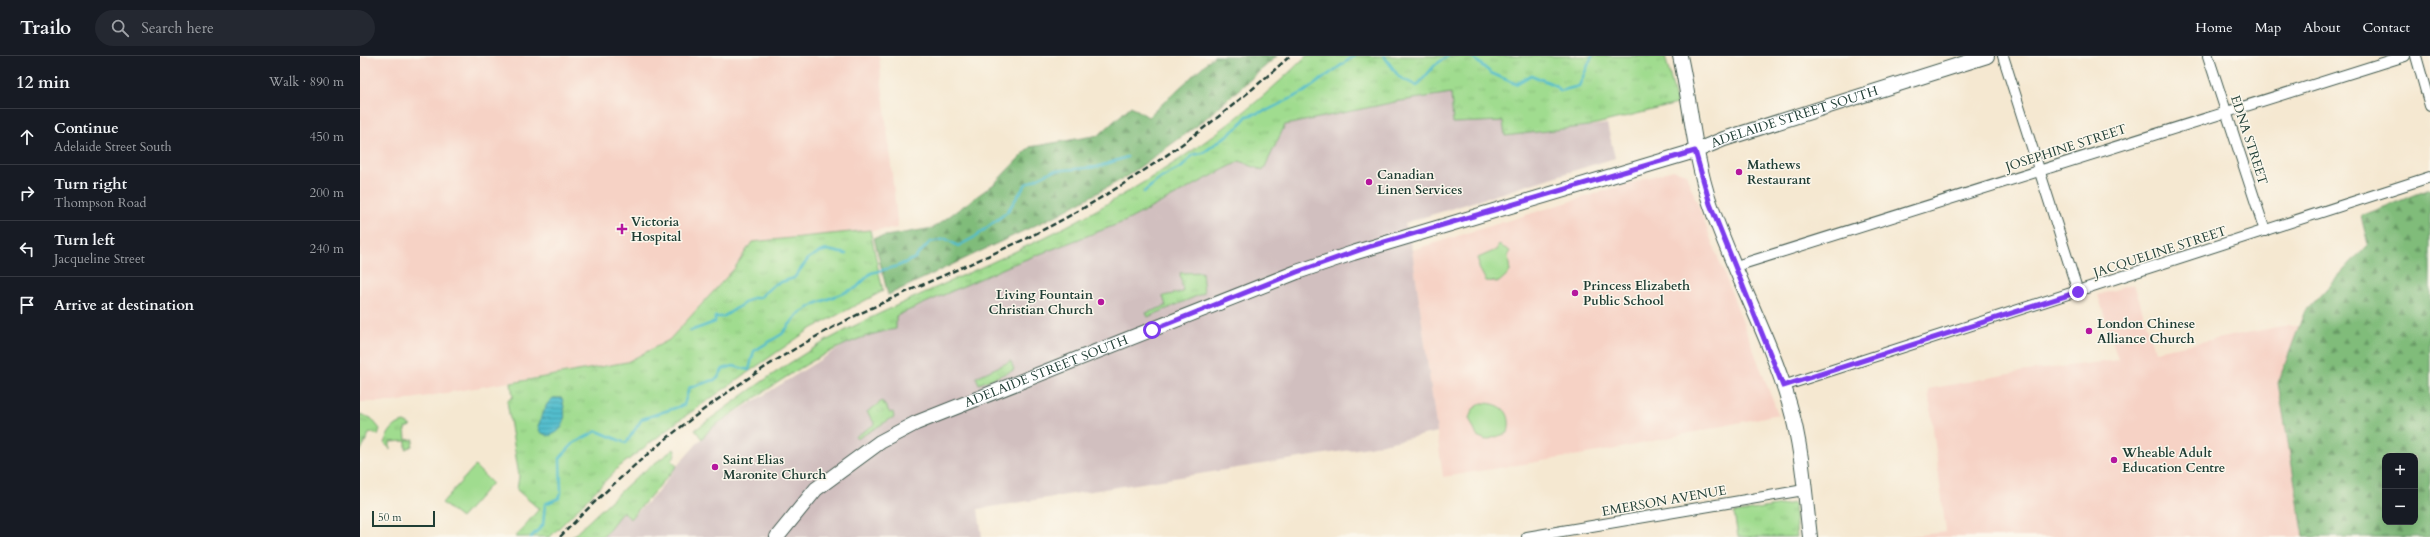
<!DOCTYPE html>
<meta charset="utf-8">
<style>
:root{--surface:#171b24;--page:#242831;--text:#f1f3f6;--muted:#9ea1a6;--line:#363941}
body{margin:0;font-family:Cardo,serif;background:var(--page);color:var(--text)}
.controls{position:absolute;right:12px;bottom:12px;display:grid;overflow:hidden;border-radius:8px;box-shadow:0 4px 16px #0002}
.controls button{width:36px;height:36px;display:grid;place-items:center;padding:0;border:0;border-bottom:1px solid var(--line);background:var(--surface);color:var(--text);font:20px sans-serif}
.scale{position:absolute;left:12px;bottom:10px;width:63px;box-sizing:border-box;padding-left:4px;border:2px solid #1f3d34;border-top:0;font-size:11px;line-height:14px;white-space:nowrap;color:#1f3d34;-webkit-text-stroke:3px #fbf7ec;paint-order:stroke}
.stop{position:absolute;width:12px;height:12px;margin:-9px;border:3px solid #7c3aed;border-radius:50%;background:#fff}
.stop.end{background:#7c3aed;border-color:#fff;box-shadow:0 1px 4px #0008}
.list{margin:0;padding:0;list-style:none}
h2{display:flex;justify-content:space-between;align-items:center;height:52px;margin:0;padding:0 16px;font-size:17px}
h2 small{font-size:13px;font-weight:400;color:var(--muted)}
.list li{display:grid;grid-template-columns:26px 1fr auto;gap:12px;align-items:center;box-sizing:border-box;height:56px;padding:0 16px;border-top:1px solid var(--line)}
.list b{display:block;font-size:15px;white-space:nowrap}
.list p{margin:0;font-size:13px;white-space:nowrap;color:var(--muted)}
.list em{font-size:13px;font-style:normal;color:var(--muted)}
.icon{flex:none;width:22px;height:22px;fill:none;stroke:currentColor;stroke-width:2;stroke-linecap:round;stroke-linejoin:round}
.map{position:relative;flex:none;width:2070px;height:481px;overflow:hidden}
header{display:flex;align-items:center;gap:24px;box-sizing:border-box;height:56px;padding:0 20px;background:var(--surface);border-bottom:1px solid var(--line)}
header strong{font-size:19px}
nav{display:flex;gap:22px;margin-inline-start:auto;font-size:14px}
.search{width:280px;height:36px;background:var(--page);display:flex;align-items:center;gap:10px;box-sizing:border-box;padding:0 14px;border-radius:22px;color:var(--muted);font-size:15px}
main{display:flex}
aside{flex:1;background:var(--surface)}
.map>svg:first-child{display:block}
</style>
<header>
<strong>Trailo</strong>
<div class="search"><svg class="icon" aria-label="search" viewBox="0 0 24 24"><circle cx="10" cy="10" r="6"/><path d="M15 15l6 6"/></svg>Search here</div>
<nav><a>Home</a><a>Map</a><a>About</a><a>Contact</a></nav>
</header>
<main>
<aside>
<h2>12 min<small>Walk · 890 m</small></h2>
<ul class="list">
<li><svg class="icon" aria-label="ahead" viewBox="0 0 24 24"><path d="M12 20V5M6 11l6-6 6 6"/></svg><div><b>Continue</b><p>Adelaide Street South</p></div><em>450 m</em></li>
<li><svg class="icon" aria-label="right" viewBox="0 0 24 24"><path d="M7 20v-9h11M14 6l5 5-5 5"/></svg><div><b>Turn right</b><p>Thompson Road</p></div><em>200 m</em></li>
<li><svg class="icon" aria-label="left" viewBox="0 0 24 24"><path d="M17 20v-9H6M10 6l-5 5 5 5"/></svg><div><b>Turn left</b><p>Jacqueline Street</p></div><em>240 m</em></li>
<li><svg class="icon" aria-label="arrive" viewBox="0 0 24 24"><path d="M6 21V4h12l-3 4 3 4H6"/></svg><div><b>Arrive at destination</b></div></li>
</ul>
</aside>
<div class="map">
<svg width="2070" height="481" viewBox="0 0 2070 481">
<defs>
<pattern id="grass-tufts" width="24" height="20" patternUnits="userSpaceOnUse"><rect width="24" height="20" fill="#a0dc8f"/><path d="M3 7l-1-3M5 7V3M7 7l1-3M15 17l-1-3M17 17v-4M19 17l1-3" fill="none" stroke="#89be7c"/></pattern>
<pattern id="forest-firs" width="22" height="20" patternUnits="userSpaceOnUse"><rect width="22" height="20" fill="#80bc7a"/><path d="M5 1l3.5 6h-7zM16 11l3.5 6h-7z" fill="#689a65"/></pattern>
<pattern id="water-rules" width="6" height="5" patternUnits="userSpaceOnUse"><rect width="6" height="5" fill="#52bdcd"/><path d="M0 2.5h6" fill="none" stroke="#439ba7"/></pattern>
</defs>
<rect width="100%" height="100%" fill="#fbf7ec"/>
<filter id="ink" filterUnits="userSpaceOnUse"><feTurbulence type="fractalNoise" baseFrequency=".025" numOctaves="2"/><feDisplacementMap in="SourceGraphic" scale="8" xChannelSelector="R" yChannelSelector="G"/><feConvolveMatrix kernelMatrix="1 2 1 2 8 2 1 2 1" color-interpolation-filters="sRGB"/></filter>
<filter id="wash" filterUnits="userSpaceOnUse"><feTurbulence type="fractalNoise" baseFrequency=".012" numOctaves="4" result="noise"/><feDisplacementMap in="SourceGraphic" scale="16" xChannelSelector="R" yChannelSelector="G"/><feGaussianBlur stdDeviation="0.9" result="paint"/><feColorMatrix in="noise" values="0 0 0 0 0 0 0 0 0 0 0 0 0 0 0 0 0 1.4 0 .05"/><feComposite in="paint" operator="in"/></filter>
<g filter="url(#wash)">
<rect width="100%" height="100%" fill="#f5e8d1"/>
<!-- built -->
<g fill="#f6d2c5">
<path d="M0,0H519L538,172L392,186L374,213L309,284L267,306L33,346H0Z"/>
<path d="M1313,114L1326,118L1418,358L1256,393L1083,421L1052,194Z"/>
<path d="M1774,228L1795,295L1922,270H1940L1918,327L1944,481H1542L1586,476L1568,333L1666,315L1758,304L1738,239Z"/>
</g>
<!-- industrial -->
<path fill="#d1bfbf" d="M1091,37L1143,65L1145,80L1247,68L1255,102L1045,167L1052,194L1077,376L1009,391L618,453L622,481H243L263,455L270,463L297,437L317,410L351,372L484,289L514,276L536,273L535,260L651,209L766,165L880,105L903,115L925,69L1035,46Z"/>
<!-- grass -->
<g fill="url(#grass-tufts)" stroke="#608c62">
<path d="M946,0H1305L1317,48L1228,70L1145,80L1143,65L1093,67L1091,37L1035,46L925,69L903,115L880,105L766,165L651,209L536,260V273C470,283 406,336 351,372L342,383L335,374C385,338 433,301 488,273C559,237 634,208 705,171C792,125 877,70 946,0Z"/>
<path d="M510,174L523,235L449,274L321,363L259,411L190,481H155L179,453L157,434L159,420L147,345L153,341L151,327L267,306L309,284L374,213L392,186Z"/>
<path d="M842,216L844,237L788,261L786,257L806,250L803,240L823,236L820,217Z"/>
<path d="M651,305L654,314L619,328L616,321Z"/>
<path d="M522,345L530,357L533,356L534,361L497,383L495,381L515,368L507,356Z"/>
<path d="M0,358L11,362L20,373L18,379L10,376L0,396Z"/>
<path d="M44,366L50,369L51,370L45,372L46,384L54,383L52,390L46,393V385L30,386V393L24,387C28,377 33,368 44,366Z"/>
<path d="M314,393L316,398L312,404L317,410L270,463L263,455L243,481H212L275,422Z"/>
<path d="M1434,447L1437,481H1378L1374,457Z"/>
</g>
<!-- forest -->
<g fill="url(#forest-firs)" stroke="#507c57" fill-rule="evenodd">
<path d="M854,0H917L838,69L766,121L697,159L528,239L514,182L573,172L634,128L670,91L739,79L771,50L788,61Z"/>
<path d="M2070,133V481H1944L1918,327L1944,257L2008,188L2001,160ZM2025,400H2055V466H2025Z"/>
</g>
<!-- pitch -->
<g fill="#a0dc8f" stroke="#608c62">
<path d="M1139,189L1150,195L1148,199L1150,216L1139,226L1126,225L1119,212L1118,202L1136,194Z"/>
<path d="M1122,347C1142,347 1153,356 1148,377L1126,384L1117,380L1109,362L1113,353Z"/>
<path d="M115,410L132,427L101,462L82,447Z"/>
</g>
<!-- water -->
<path fill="url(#water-rules)" stroke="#387d80" d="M193,342H202C206,358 208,375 188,380L180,376L178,370L187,348Z"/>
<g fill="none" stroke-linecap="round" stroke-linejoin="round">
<!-- stream -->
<g stroke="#52bdcd" stroke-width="2.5">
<path d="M1024,0L1039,21L1057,30L1075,9L1088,0"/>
<path d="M1111,0L1131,17L1156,28L1171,19L1195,29L1200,35L1219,30L1232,0"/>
<path d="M784,136L799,123L822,111L833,99L843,97L877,72L887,60L908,54L944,36L994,0"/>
<path d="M330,275L355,266V261H363L392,242H399L415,228L434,222L449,202L460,196L467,194L486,198"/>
<path d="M171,481L183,469L185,448L199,442L201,437L200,402L214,387L237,375L266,387L282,363L324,349L329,332L357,323L363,313L373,310L389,314L394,295L422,278L438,258L455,248L496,232L511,217L538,210L555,202L570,186L586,183L598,190L615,181L647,156L666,128L692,115L737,111L767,101"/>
</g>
</g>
</g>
<g filter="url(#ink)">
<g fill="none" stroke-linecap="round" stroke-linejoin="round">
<defs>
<g id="street">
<path d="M1643,0L1718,236"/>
<path d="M1848,0L1905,175"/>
<path d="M2056,0L2070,50"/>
<path d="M1376,210L2045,0"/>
<path d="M1423,330L2070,121"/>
<path d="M1167,481L1444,434"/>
</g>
<g id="secondary">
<path d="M1320,0C1331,49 1334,100 1350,147C1373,216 1410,280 1430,350C1442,391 1445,438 1450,481"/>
<path id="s1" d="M417,481L456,433L520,386L556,367L937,216L993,197L1335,95L1364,83L1627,0"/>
</g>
</defs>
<!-- street casing -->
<use href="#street" stroke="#3f574c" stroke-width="12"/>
<!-- secondary casing -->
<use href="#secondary" stroke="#3f574c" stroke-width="16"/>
<!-- street -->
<use href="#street" stroke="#fff" stroke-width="10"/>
<!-- secondary -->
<use href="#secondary" stroke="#fff" stroke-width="14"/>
<!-- rail -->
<path stroke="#1f3d34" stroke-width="2.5" stroke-dasharray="6 3" stroke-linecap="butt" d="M200,481C278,399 369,328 468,274C533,239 602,213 669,181C764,134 851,72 930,0"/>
</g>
</g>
<g fill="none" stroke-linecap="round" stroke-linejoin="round" filter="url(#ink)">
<!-- route -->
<path stroke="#7c3aed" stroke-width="5" d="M792,274L937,216L1011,190L1335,95L1350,148L1423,330L1718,236"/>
</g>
<!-- markers -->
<g fill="#b5179e" stroke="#fbf7ec" stroke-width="1.5">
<circle cx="1379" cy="116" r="4"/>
<circle cx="1009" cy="126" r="4"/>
<path d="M260 167h4v4h4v4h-4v4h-4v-4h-4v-4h4z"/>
<circle cx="1215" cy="237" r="4"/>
<circle cx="741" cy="246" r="4"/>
<circle cx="1729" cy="275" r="4"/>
<circle cx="1754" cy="404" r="4"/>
<circle cx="355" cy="411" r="4"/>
</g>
<g text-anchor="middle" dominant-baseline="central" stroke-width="3" stroke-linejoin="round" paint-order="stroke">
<!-- street labels -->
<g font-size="13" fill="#1f3d34" stroke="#fbf7ec">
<text stroke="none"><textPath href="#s1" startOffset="1113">ADELAIDE STREET SOUTH</textPath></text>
<text transform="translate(1889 84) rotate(72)">EDNA STREET</text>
<text transform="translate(1706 92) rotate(-18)">JOSEPHINE STREET</text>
<text transform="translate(1800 196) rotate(-18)">JACQUELINE STREET</text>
<text stroke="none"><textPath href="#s1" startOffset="322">ADELAIDE STREET SOUTH</textPath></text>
<text transform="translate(1304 445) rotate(-10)">EMERSON AVENUE</text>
</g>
<!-- poi labels -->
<g font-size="13" font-weight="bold" fill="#1f3d34" stroke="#fbf7ec" text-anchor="start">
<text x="1387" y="109">Mathews<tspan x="1387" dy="15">Restaurant</tspan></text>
<text x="1017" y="119">Canadian<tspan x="1017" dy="15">Linen Services</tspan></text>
<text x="271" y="166">Victoria<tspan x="271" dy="15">Hospital</tspan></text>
<text x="1223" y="230">Princess Elizabeth<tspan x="1223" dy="15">Public School</tspan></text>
<text x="733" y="239" text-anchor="end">Living Fountain<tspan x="733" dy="15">Christian Church</tspan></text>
<text x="1737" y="268">London Chinese<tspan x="1737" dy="15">Alliance Church</tspan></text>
<text x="1762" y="397">Wheable Adult<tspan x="1762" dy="15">Education Centre</tspan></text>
<text x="363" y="404">Saint Elias<tspan x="363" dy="15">Maronite Church</tspan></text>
</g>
</g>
</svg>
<div class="controls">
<button>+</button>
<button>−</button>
</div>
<div class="scale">50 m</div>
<div class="stop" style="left:792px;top:274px"></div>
<div class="stop end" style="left:1718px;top:236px"></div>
</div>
</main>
